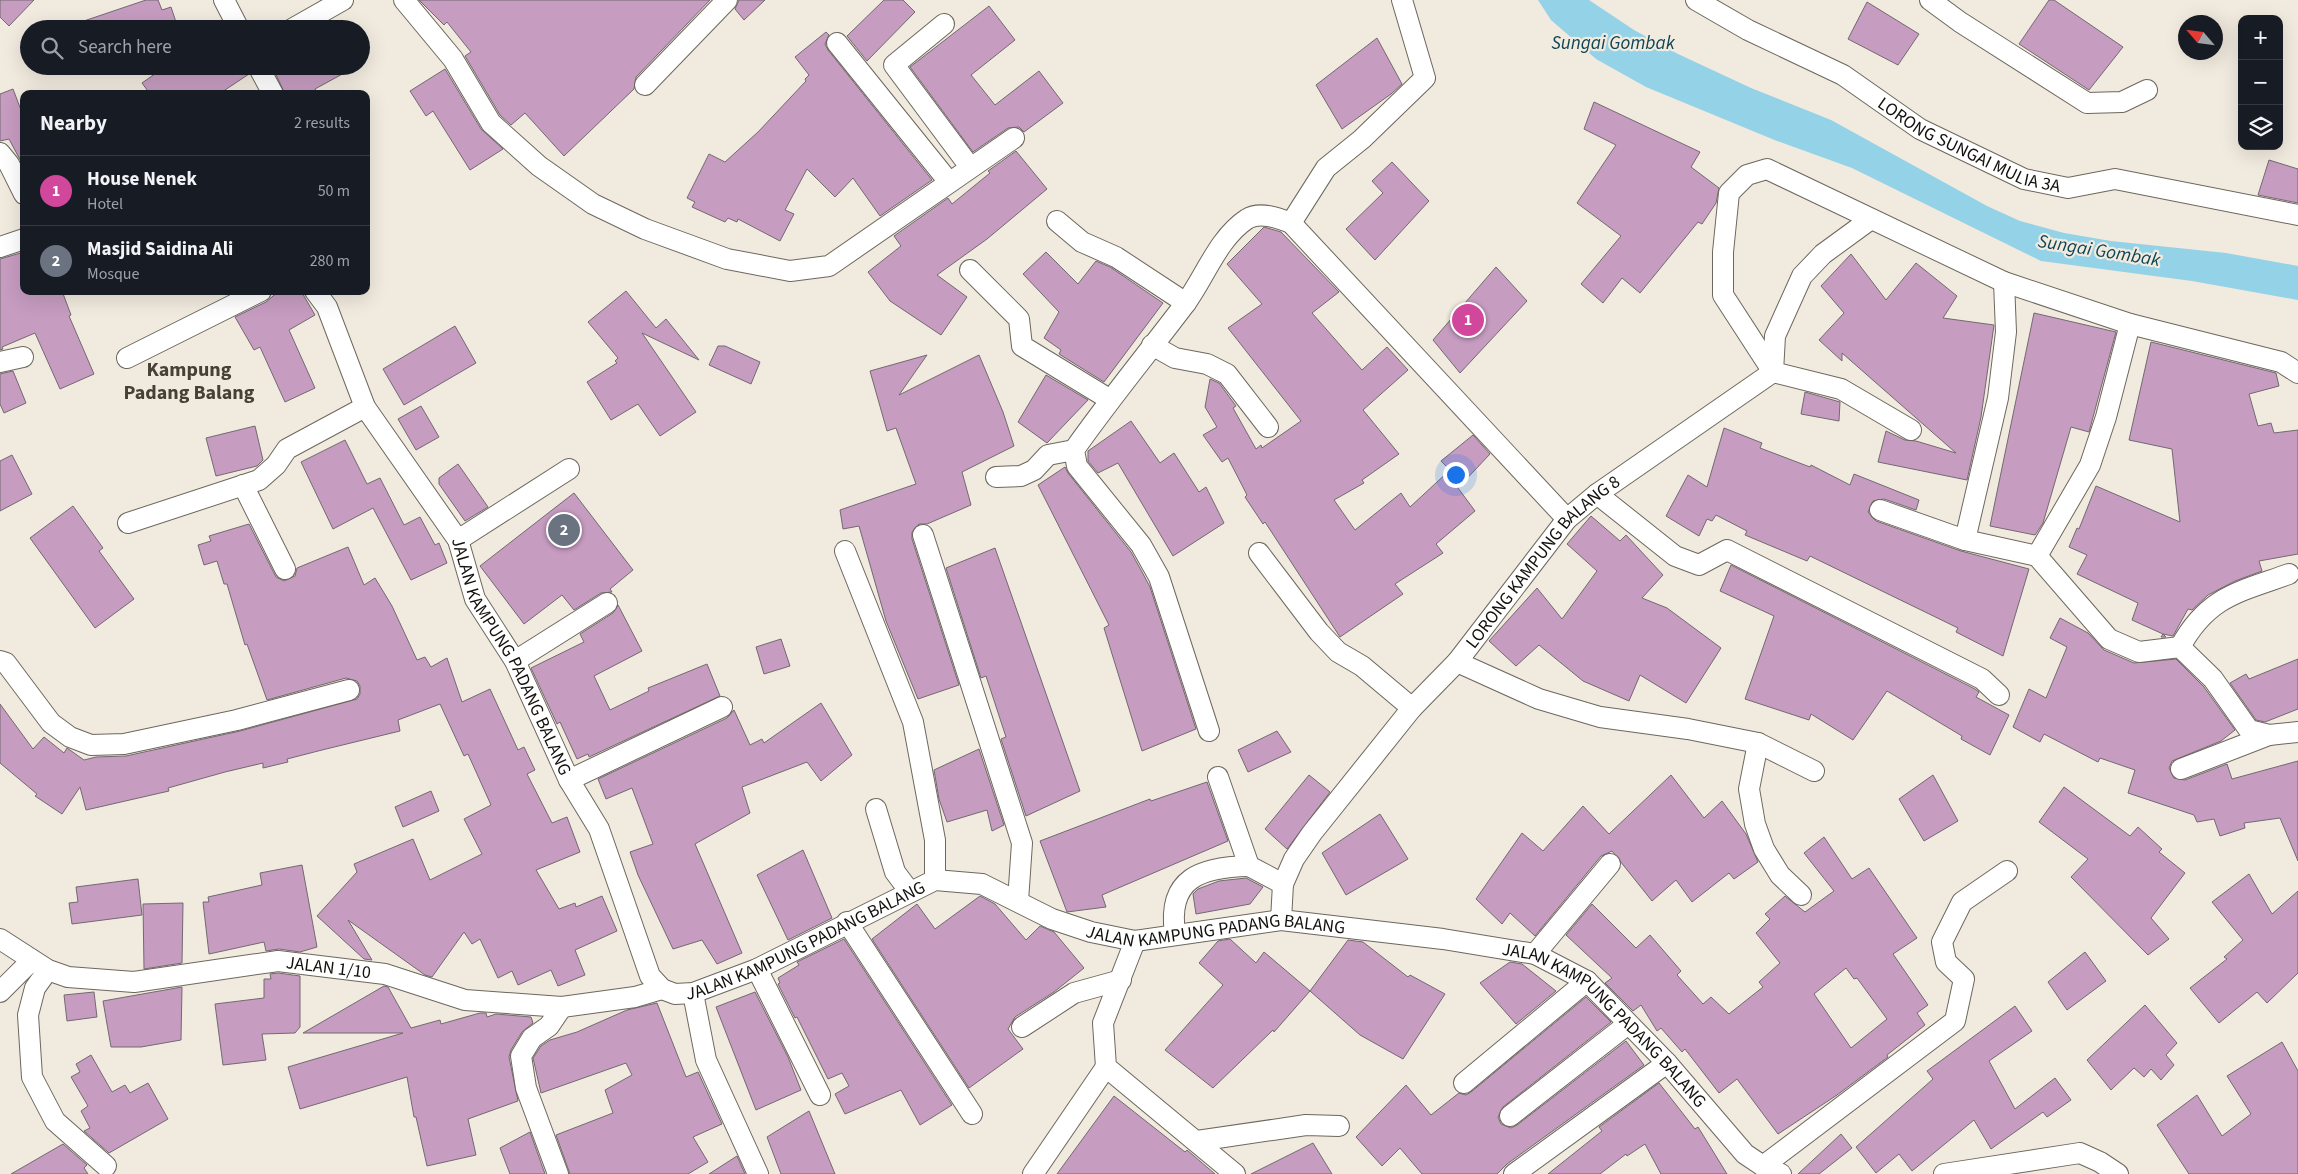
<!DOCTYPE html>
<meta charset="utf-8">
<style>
:root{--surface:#171b24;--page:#20242c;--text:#f1f3f6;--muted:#9ea1a6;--line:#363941;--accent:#a3b495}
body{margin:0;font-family:"Source Sans 3",sans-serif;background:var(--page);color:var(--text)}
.controls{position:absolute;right:15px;top:15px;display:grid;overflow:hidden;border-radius:10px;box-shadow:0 5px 20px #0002}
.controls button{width:45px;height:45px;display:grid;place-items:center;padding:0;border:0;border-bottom:1px solid var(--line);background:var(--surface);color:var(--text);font:25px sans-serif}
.compass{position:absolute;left:2178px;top:15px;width:45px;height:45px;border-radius:50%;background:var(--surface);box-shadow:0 5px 20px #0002;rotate:298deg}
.you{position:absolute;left:1455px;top:474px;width:18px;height:18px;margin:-12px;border:4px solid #fff;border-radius:50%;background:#1a73e8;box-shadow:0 0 0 8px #1a73e833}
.badge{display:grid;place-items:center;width:32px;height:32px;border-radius:50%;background:var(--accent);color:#fff;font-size:16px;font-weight:700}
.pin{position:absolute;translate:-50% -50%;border:2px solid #fff;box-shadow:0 1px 5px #0006}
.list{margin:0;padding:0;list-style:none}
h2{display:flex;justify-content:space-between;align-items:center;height:65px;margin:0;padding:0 20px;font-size:21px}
h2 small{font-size:16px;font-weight:400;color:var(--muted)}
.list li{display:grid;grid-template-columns:32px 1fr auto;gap:15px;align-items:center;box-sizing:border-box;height:70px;padding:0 20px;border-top:1px solid var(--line)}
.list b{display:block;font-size:19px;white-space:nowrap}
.list p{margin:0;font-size:16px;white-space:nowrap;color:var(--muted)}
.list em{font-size:16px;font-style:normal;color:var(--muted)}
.icon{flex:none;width:28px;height:28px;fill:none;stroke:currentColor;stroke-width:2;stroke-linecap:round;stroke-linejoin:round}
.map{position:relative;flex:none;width:2298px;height:1174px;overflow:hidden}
.search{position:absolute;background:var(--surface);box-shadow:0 5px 20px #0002;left:20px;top:20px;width:350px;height:55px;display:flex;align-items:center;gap:12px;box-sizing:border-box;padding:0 18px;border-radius:28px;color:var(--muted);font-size:19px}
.panel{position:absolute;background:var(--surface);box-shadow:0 5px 20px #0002;left:20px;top:90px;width:350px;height:205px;border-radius:10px}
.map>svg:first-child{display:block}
</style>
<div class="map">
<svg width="2298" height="1174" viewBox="0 0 2298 1174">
<rect width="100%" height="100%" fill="#f1eade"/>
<!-- water -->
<path fill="#93d2e7" d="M1538,0H1589L1634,30L1678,54L1751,88L1831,120L1987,206L2020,221L2064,233L2111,241L2226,253L2298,266V300L2192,281L2041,261L1852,168L1777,141L1646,87L1596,59L1551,20Z"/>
<!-- building -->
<g fill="#c69cc1" stroke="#736971" fill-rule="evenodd">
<path d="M0,0H34L9,26L0,17Z"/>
<path d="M146,0H158L162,10L171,7L177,25L165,29H70L69,26Z"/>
<path d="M419,0H710L636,77L634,89L564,156L525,113L511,125L500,115L465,56L471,52L447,22L444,25Z"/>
<path d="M739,0H765L744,20L735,9Z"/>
<path d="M884,0H903L915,12L867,61L847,36Z"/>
<path d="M2049,0H2054L2123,47L2089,90L2019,44Z"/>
<path d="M1867,2L1919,34L1898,65L1848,39Z"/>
<path d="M989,6L1015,40L971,75L995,105L1039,71L1063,103L1024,132L1019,127L1008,128L973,152L910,67Z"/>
<path d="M826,32L829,35L825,44L828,50L932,180L880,216L853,178L835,197L807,169L785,210L794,214L780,241L738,219L737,222L728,218L725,222L692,207L695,202L687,198L709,154L725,162L758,132L806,81L805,79L809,75L795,57Z"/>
<path d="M1377,38L1402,84L1391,94L1342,129L1316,85Z"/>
<path d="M166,66H246L249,74L219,94H150L142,83Z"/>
<path d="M272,66H357L315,89L318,94H285Z"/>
<path d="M445,69L481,129L503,149L470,170L433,111L426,116L410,91Z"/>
<path d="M13,89L24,118V167L9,139L0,141V94Z"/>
<path d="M1594,102L1700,152L1691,167L1719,188L1716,203L1702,224L1698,222L1640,293L1622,278L1603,303L1581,284L1621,236L1577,203L1616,145L1584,129Z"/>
<path d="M1016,151L1047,189L987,239L937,275L967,297L941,335L890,301L868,272L901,246L894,236L948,198L952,204L990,173L988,171Z"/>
<path d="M2269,160L2298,169V203L2258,195Z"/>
<path d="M1392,162L1429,201L1375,260L1346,229L1383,193L1372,181Z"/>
<path d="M1264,227L1281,232L1339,292L1312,313L1362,370L1387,347L1408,370L1363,410L1399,454L1362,480L1364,483L1334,500L1355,530L1401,493L1410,507L1450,470L1441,461L1473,435L1490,454L1458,488L1475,511L1436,544L1443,553L1395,584L1403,594L1340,637L1265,522L1263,524L1245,497L1247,495L1228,458L1222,462L1203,435L1217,427L1205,407L1210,379L1219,383L1236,406L1233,408L1256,449L1261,445L1262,448L1301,421L1228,328L1262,304L1227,264Z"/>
<path d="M24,252V291H62L71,315L69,316L94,374L60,389L35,333L2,347L3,349L0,350V259Z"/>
<path d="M1046,252L1078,284L1096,261L1110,267L1163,303L1104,382L1059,354L1061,350L1044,338L1059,312L1023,274Z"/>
<path d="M1851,254L1886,300L1916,263L1957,296L1943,318L1994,325L1981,417L1967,480L1878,462L1886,431L1905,440L1916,441L1956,453L1842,353V361L1819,340L1844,313L1821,286Z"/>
<path d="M1496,267L1527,301L1460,373L1433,340Z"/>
<path d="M279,291H301L315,315L289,330L315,388L285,402L260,347L254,350L235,317L266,302Z"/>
<path d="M626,291L656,328L666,319L699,360L642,333L696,412L660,436L638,404L611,420L587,382L617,363L615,361L618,358L588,322Z"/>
<path d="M2034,313L2116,332L2089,432L2071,427L2043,523L2035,535L1990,526Z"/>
<path d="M455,326L476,363L404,405L383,369Z"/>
<path d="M2151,342L2276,373L2279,386L2249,394L2258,426L2271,423L2274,433L2298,430V554L2259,561L2262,571L2235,581L2208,595L2192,610L2188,609L2173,636L2163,634L2166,637H2161L2163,634L2132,620L2138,603L2077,574L2087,555L2069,547L2077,528L2079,529L2096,486L2180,522L2172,449L2129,440Z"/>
<path d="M718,346H725L760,362L751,384L709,365Z"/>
<path d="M927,355L899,395L979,355L1003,412L1014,446L962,472L971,505L927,524H919L912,532V539L959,685L918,699L886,621L859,526L843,529L840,510L916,484L896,428L887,431L870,371Z"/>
<path d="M13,371L26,403L4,413L0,404V374Z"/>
<path d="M1046,375L1088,400L1047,443L1018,422Z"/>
<path d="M1805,392L1840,402L1839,421L1801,414Z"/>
<path d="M421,406L439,437L416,450L398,419Z"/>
<path d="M1131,421L1160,463L1174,453L1199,492L1206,487L1224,523L1173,556L1118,463L1098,473L1088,461V451Z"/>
<path d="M255,426L263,460L257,466L216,476L206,438Z"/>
<path d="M1724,428L1762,443L1760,448L1810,467L1811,465L1850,485L1854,474L1919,500L1916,510L1884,499L1873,501L1868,512L1876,521L1961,551L2029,569L2003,656L1956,632L1958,628L1810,556L1807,561L1745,535L1747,531L1716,515L1712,521L1707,519L1699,536L1666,516L1688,475L1707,487Z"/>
<path d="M345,440L367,484L380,478L404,525L420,517L435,545L439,543L447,563L411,580L373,508L333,529L301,462Z"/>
<path d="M12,455L32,494L0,511V461Z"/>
<path d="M458,464L488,507L465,521L439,484V478Z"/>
<path d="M1065,467L1068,473L1131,552L1141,570L1150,587L1196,729L1142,751L1104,628L1109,625L1038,485Z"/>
<path d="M574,493L633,570L610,589L612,592L601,593L574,610L562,595L524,624L480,566Z"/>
<path d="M73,506L103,548L99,551L134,599L95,628L30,538Z"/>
<path d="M1591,516L1620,541L1626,535L1663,575L1642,598L1667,608L1721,648L1686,703L1640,675L1629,701L1583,681L1539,645L1516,666L1489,641L1537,588L1562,619L1597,571L1567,544Z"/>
<path d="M249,524L276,577L284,581L295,576L297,568L348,547L364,585L375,578L392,606L417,660L425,657L431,667L447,658L462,702L490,689L518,750L524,747L535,770L527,774L552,823L567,817L580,852L536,870L559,909L575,903L576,907L602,896L617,931L575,950L585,975L558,986L551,970L518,985L512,971L498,978L480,939L472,944L464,932L432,977L425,975L348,920L372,960L364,959L317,916L357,872L354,864L413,839L430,880L482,854L464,819L491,805L468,754L464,756L440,704L398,720L400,731L322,750L287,759L288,762L263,768V763L225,772L168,788L169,791L86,810L80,787L62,814L35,796L37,794L0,763V704L33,749L44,737L64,753L67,748L84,760L96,757L126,756L240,731L357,699L360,694V686L357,681L346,678L267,700L247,644L245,645L227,584H224L217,561L204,565L198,545L211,541L209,536Z"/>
<path d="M995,548L1080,791L1026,816L1001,739L1006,737L986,676L981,678L946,568Z"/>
<path d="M1731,565L1975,689L1979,692L1976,697L2009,715L1990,755L1961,739L1962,736L1887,691L1853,740L1811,714L1809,720L1745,699L1774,616L1720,591Z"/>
<path d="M618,605L642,651L594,676L610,710L649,691L648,688L707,664L720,696L589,757L588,754L577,759L560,722L557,724L531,668L584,642L580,634L613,613Z"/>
<path d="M2060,618L2088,633L2104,650L2134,663L2176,659L2204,687L2235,730L2221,741L2172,761L2169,768L2174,778L2185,780L2227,764L2232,779L2298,761V861L2280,818L2244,823L2245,828L2220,836L2214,819L2197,822L2194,815L2128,793L2135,770L2100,758L2098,762L2044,734L2040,742L2013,727L2029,689L2046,698L2067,647L2050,638Z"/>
<path d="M781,639L790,666L764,674L756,647Z"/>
<path d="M2298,659V709L2265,722L2256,720L2230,683L2246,674L2249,679Z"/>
<path d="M821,703L852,755L821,781L807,762L742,787L750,813L695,844L742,953L717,964L702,940L673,949L638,875L630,852L653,844L632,788L606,799L598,779L727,718L734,710L750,745L762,739L764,743Z"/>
<path d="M1277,731L1291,752L1248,772L1238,750Z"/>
<path d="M979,749L1004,825L992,831L987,810L947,822L939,799L934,770Z"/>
<path d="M1309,775L1330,792L1287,849L1265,829Z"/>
<path d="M1671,775L1704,818L1722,801L1746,834L1758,862L1734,879L1729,873L1692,902L1676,880L1652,901L1612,851L1601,856L1535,936L1510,913L1502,924L1476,899L1522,833L1543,851L1583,806L1609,834Z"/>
<path d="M1933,775L1958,821L1924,841L1899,799Z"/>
<path d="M1207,782L1228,841L1102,895L1106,907L1067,912L1040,841L1150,799L1151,801Z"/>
<path d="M2064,787L2130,836L2138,827L2162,849L2159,852L2185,873L2151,918L2169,939L2148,955L2071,877L2088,859L2039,822Z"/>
<path d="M431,791L439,811L403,827L395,807Z"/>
<path d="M1380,814L1408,859L1346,895L1322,853Z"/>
<path d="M1824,837L1852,879L1869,868L1917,938L1893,954L1928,1005L1917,1013L1925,1025L1887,1055L1888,1057L1837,1095L1778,1134L1737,1079L1719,1093L1685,1049L1682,1052L1661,1028L1657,1031L1641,1005L1633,1011L1605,983L1612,978L1566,935L1592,904L1636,948L1650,935L1681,971L1677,975L1703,1004L1711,997L1729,1014L1763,987L1759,982L1780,963L1756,933L1770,919L1765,914L1785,896L1805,912L1834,891L1804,853ZM1846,968L1854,979L1857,978L1887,1019L1851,1048L1814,994Z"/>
<path d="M803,850L832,918L788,940L757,875Z"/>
<path d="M302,865L317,947L300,952L279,949L266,951L264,942L209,954L203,902H209L208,897L262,885L260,873Z"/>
<path d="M2249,874L2272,914L2298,891V973L2267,1003L2257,992L2219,1023L2190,988L2227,959L2224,957L2243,940L2212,902Z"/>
<path d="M1246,878L1263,887L1250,904L1196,914L1193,894L1198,889L1219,881Z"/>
<path d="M138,879L142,915L72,924L69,903L78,902L76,887Z"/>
<path d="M980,896L995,904L1026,940L1040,926L1054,932L1084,968L1054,992L1015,1017L1008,1029L1023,1049L969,1088L872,939L917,904L935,929Z"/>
<path d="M183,903L182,963L144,969L143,904Z"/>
<path d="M844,939L952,1105L920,1125L901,1090L845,1114L835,1094L849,1086L842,1073L828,1079L797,1017L795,1018L778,984L780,983L778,978L799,965L797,962Z"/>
<path d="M1230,939L1256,963L1264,952L1310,991L1274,1032L1273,1030L1213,1088L1165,1050L1223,985L1199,963L1218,941Z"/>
<path d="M1348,940L1363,942L1408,977L1410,975L1445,994L1403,1059L1360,1035L1310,991Z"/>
<path d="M2085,952L2106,981L2067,1010L2048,982Z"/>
<path d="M1510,962L1522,964L1556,991L1516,1024L1480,983Z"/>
<path d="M278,973L300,976V1027L295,1033L262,1034L266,1060L223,1065L215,1004L264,998V979H271L270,974Z"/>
<path d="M384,986L388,987L411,1028L440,1020L441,1024L480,1013H486L487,1017L496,1014L531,1017L533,1023L522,1032L511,1050L509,1057L518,1101L468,1119L476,1155L427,1166L416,1117H414L407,1077L300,1109L288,1067L403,1033H303Z"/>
<path d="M182,987L181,1040L141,1047H111L103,1001Z"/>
<path d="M94,992L97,1017L67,1021L64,995Z"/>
<path d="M755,992L788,1057L801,1090L756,1110L716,1007Z"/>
<path d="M1586,997L1611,1022L1503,1107L1498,1117L1501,1124L1511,1128L1517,1125L1626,1041L1644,1065L1507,1164L1497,1174H1422L1400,1148L1382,1166L1356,1137L1406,1085L1431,1115L1459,1093L1466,1095L1471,1092Z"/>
<path d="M657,1003L686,1077L698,1072L722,1124L693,1137L708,1162L688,1174H570L556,1135L613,1113L605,1090L632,1075L626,1063L541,1093L533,1058L541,1046L550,1040L577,1032L627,1010Z"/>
<path d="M2145,1005L2177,1043L2166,1055L2174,1065L2161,1080L2151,1069L2144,1077L2134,1068L2111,1090L2087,1060Z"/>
<path d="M2015,1006L2032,1031L1989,1061L2015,1109L2055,1078L2071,1100L2047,1117L2043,1112L1991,1149L1974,1120L1912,1171L1899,1154L1876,1173L1856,1147L1933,1079L1927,1071Z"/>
<path d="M2282,1042L2298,1071V1174H2189L2157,1125L2197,1095L2222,1136L2251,1114L2227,1076Z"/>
<path d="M91,1055L112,1092L125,1085L130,1093L148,1083L168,1119L109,1153L84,1131L90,1128L81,1111L88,1106L71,1077L80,1072L76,1064Z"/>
<path d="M1659,1083L1695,1129L1698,1127L1727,1174H1661L1645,1144L1627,1156L1626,1154L1600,1174H1548L1602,1131L1599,1127Z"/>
<path d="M1114,1096L1185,1152L1187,1150L1215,1174H1057Z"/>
<path d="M809,1111L835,1174H781L767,1137Z"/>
<path d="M530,1132L545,1174H510L500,1148Z"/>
<path d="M1841,1134L1852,1148L1819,1174H1798Z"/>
<path d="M1313,1143L1332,1174H1251Z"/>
<path d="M63,1144L87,1165L84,1168L88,1174H11Z"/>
<path d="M737,1156L745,1174H709Z"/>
</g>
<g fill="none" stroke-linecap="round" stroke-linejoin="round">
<defs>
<g id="minor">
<path d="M224,0L239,29"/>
<path d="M404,0L453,59L491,123L539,166L593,204L645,229L727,259L790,271L829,266L1014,138"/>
<path id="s1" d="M1696,0L1748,30L1843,75L1920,129L2024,179L2068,188L2115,179L2298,215"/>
<path d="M1930,0L1960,22L2087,103L2122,102L2147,90"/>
<path d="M944,24L894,65L970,167"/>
<path d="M292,29L343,0"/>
<path d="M837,43L949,182"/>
<path d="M258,66L273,94"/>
<path d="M645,85L727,0"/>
<path d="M0,153L9,164L24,194"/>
<path d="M1057,221L1082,242L1116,257L1186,303"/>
<path d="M1291,223L1326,168L1362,139L1425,78L1402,0"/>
<path d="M0,247L24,239"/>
<path d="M970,270L1019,319L1022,346L1109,399"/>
<path id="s2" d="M315,291L327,307L365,407L458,540L475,599L515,661L569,780L599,829L650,976L662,989L675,994L693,993L757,969L935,880L982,884L1052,919L1091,932L1135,941L1281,920L1443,939L1535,954L1587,981L1667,1063L1745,1154L1763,1166L1781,1174"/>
<path d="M1152,345L1175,358L1207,364L1227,374L1268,427"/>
<path d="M127,358L261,291"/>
<path d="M0,362L23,357"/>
<path d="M1773,372L1723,295V252L1729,193L1747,175L1767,169L2004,282L2130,324L2281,362L2298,373"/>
<path d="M1773,372L1775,336L1802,276L1823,254L1871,219"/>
<path d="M996,477L1021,476L1034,470L1048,455L1074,450"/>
<path d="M243,485L285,569"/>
<path d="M1597,494L1675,556L1699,565L1727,550L1982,679L1999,695"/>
<path d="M1880,510L1965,540L2037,556L2109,639L2139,652L2180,647L2213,679L2249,730L2269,735L2298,732"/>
<path d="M128,523L259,480L276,465L287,449L365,407"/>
<path d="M923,535L1022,843L1018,901"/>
<path d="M458,540L569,469"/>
<path d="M1965,540L1998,398L2006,332L2004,282"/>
<path d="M845,551L913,722L935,840V880"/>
<path d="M1259,553L1319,632L1338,652L1362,666L1412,708"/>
<path d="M2037,556L2090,465L2106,417L2130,324"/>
<path d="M2180,647C2208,596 2239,592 2289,574"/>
<path d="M0,661L6,663L51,723L70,737L91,745L124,744L237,720L349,690"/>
<path d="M515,661L607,603"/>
<path d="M1457,662L1539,699L1600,717L1688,729L1758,743L1814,771"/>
<path d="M1209,731L1159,577L1141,545L1077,466L1074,450C1109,400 1148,353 1185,304C1205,277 1218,238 1247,219C1260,211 1278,218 1291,223L1567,519"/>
<path d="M1758,743L1749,789L1755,824L1764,849L1780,875L1801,895"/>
<path d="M2181,769L2269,735"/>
<path d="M1218,777L1249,866L1283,884"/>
<path d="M569,780L722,707"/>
<path d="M876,809L895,872L910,892"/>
<path id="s3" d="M1281,920L1283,884L1294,859L1312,833L1412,708L1457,662L1567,519L1597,494L1773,372L1841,389L1911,430"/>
<path d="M847,922L972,1114"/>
<path d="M1175,933C1167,878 1201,867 1249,866"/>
<path id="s4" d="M0,939L48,970L68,977L134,982L278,961L385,974L465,1000L562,1007L635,997L662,989"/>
<path d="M1135,941L1103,1023L1106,1067L1235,1174"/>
<path d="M1535,954L1610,864"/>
<path d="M757,969L820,1095"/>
<path d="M48,970L35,988L28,1015L32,1077L55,1121L106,1166"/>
<path d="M0,992L32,960"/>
<path d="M693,993L706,1060L758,1174"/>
<path d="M1022,1027L1074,993L1121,980"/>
<path d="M1464,1083L1587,981"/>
<path d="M1510,1116L1628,1024"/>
<path d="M1197,1141L1306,1125L1339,1126"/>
<path d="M1763,1166L1955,1021L1964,979L1946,962L1942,942L1962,902L2007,871"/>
<path d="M558,1174L526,1088L521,1056L532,1038L549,1026L562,1007"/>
<path d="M1033,1174L1106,1067"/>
<path d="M1514,1174L1667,1063"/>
<path d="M1944,1174L2080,1153L2100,1162L2118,1174"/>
</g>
</defs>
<!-- minor casing -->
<use href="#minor" stroke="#6d675d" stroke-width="22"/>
<!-- minor -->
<use href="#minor" stroke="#fff" stroke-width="20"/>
</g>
<g text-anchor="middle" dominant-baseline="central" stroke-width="4.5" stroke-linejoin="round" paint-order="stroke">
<!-- street labels -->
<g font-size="18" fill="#13110d" stroke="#f1eade">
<text stroke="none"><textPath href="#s1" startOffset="311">LORONG SUNGAI MULIA 3A</textPath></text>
<text stroke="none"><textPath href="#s3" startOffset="452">LORONG KAMPUNG BALANG 8</textPath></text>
<text stroke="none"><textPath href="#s2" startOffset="418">JALAN KAMPUNG PADANG BALANG</textPath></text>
<text stroke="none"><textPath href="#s2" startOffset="1378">JALAN KAMPUNG PADANG BALANG</textPath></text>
<text stroke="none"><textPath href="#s2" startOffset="942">JALAN KAMPUNG PADANG BALANG</textPath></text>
<text stroke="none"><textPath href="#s4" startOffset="341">JALAN 1/10</textPath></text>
<text stroke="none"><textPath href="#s2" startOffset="1798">JALAN KAMPUNG PADANG BALANG</textPath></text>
</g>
<!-- water labels -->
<g font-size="19" font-style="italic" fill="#0e4555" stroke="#f1eade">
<text x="1613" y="43">Sungai Gombak</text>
<text transform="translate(2099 251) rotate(9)">Sungai Gombak</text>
</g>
<!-- quarter labels -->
<g font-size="20" font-weight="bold" fill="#464037" stroke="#f1eade">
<text x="189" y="370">Kampung<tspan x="189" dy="23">Padang Balang</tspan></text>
</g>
</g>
</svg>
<div class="controls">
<button>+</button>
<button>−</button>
<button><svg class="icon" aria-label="layers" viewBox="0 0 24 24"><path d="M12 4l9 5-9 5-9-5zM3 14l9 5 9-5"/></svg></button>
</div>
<svg class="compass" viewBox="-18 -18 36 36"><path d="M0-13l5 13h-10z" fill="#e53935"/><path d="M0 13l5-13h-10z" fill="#9ea1a6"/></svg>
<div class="you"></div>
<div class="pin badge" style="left:1468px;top:320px;background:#d1479c">1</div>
<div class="pin badge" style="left:564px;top:530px;background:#6b7280">2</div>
<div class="search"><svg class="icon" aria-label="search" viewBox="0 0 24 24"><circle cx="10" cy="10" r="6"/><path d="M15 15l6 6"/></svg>Search here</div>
<section class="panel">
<h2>Nearby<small>2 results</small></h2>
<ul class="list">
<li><span class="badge" style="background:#d1479c">1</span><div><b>House Nenek</b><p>Hotel</p></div><em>50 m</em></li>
<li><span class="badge" style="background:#6b7280">2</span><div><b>Masjid Saidina Ali</b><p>Mosque</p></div><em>280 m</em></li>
</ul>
</section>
</div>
